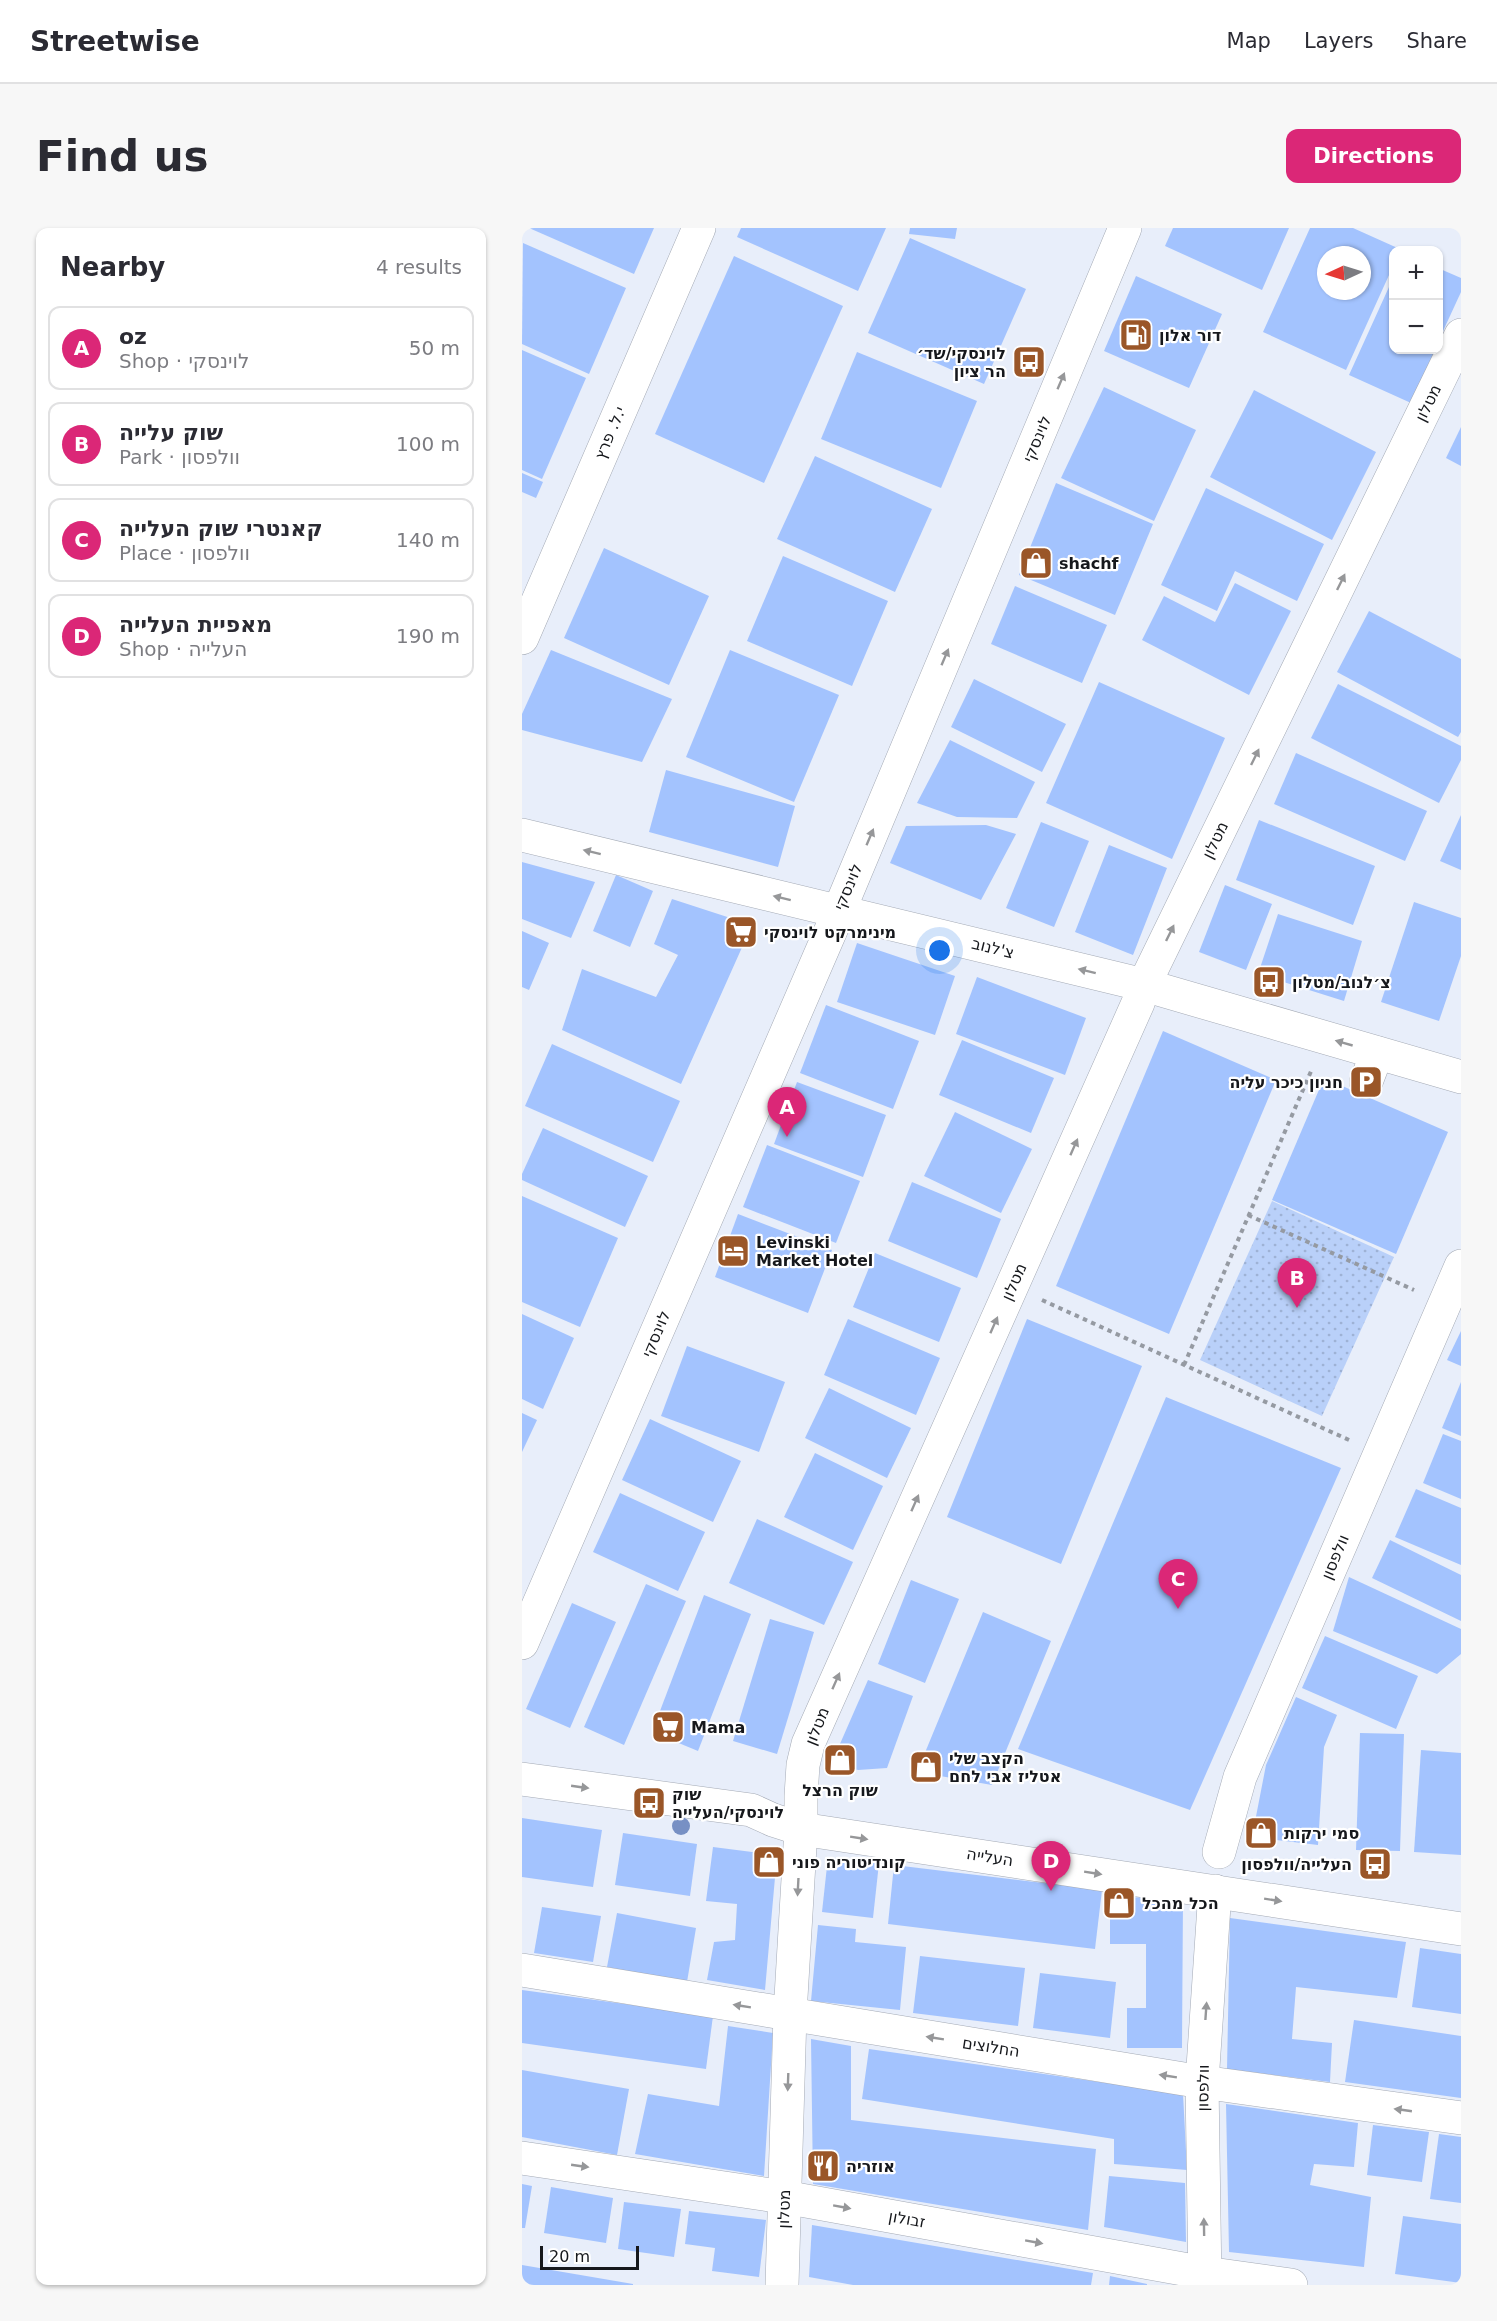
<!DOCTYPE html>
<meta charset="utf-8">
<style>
:root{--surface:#fff;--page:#f7f7f7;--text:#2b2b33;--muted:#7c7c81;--line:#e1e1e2;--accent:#db2777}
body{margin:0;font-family:"DejaVu Sans",Heebo,sans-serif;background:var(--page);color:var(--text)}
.controls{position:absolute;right:18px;top:18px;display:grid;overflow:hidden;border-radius:12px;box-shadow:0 2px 4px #0004}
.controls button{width:54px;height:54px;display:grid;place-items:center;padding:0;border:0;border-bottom:2px solid var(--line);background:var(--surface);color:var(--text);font:30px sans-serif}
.compass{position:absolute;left:795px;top:18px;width:54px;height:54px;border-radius:50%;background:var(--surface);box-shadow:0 2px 4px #0004;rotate:266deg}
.scale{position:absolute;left:18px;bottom:15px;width:99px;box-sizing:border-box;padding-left:6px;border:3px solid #16181c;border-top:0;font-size:16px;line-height:21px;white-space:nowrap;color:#16181c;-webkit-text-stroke:4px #fff;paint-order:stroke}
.you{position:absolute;left:418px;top:723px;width:21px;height:21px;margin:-15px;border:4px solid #fff;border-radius:50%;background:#1a73e8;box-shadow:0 0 0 9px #1a73e833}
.badge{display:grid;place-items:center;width:39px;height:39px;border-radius:50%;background:var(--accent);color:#fff;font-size:20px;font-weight:700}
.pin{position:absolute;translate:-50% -50px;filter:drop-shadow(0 2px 3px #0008)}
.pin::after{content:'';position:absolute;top:32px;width:21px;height:18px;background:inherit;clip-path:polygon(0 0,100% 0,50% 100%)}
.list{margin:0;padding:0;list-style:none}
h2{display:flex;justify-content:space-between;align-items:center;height:78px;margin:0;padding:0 24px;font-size:26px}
h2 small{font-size:20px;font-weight:400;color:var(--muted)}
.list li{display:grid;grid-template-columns:39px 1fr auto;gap:18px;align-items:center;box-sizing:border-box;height:84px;margin:0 12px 12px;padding:0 12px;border:2px solid var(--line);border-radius:12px}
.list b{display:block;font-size:22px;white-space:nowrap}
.list p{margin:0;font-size:20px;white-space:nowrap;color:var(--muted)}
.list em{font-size:20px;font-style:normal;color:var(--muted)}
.map{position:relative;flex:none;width:939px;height:2057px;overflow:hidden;border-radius:12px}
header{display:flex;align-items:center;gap:36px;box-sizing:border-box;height:84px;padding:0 30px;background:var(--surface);border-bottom:2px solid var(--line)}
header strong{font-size:28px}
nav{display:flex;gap:33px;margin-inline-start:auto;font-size:21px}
.intro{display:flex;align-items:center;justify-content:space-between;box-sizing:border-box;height:144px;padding:0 36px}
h1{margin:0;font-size:42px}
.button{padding:15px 27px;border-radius:12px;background:var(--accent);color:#fff;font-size:21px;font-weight:700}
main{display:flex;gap:36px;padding:0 36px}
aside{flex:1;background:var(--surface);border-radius:12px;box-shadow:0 2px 4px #0004}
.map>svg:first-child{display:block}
</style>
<header>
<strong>Streetwise</strong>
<nav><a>Map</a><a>Layers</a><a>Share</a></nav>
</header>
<div class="intro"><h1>Find us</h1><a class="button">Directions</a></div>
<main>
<aside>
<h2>Nearby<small>4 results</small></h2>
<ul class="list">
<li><span class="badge">A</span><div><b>oz</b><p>Shop · לוינסקי</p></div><em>50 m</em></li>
<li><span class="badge">B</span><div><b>שוק עלייה</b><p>Park · וולפסון</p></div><em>100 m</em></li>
<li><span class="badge">C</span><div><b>קאנטרי שוק העלייה</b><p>Place · וולפסון</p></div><em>140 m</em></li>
<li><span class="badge">D</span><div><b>מאפיית העלייה</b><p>Shop · העלייה</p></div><em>190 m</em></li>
</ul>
</aside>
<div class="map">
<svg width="939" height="2057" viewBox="0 0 939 2057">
<defs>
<pattern id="green-dots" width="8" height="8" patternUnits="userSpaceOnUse" patternTransform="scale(1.5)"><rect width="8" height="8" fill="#b9d0f9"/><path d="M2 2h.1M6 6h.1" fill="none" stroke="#9eb2d5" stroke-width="1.8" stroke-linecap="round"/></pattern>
</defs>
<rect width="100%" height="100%" fill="#e8eefa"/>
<!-- green -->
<path fill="url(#green-dots)" d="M750,973L872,1029L800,1188L678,1132Z"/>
<!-- building -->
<g fill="#a3c3fe" fill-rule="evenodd">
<path d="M7,0H132L112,46Z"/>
<path d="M219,0H364L336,63L215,9Z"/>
<path d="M388,0H435L433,11L387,6Z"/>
<path d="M651,0H767L740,62L643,18Z"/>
<path d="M788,0H831L880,22H872V36L824,142L741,104ZM804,27H840V63H804Z"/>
<path d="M388,10L504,61L462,156L346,105Z"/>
<path d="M1,15L104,60L67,146L0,116Z"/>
<path d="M212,28L321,78L242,255L133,206Z"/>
<path d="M916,40L939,50V64L916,114Z"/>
<path d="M614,48L700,86L667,160L582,123Z"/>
<path d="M872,48V122H913L889,175L827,147Z"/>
<path d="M0,122L64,150L20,251L0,242Z"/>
<path d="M335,124L455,173L419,260L299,211Z"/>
<path d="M582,159L674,202L632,293L539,250Z"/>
<path d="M732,162L854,224L810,312L688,249Z"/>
<path d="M939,199V238L924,230Z"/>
<path d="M293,228L410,281L373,364L255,311Z"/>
<path d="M0,245L21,254L14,270L0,264Z"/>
<path d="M534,255L631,296L593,387L497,347Z"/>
<path d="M684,260L802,316L775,373L713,343L695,383L639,357Z"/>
<path d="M82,320L187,368L147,457L42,410Z"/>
<path d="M261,328L366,373L330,458L225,413Z"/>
<path d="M713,355L769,383L727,467L620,412L642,368L693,394Z"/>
<path d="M493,358L585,397L560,455L469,416Z"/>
<path d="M847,383L939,431V504L936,509L815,444Z"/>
<path d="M29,422L150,471L120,534L0,502V486Z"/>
<path d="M208,422L317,467L272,574L164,529Z"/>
<path d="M452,451L544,496L520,544L429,499Z"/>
<path d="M577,454L703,510L650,631L524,575Z"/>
<path d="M816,456L939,518V532L917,575L789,510Z"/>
<path d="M428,512L513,554L495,590L435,589L395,575Z"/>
<path d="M774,525L905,583L883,633L752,576Z"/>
<path d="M144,542L273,578L256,639L127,604Z"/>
<path d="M939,587V642L918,633Z"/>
<path d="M737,592L853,638L831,697L714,652Z"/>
<path d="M519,594L567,613L532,699L484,680Z"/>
<path d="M464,597L494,606L459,672L368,635L384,598Z"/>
<path d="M587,617L645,640L611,727L553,704Z"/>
<path d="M0,634L73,654L49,710L0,691Z"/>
<path d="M94,647L131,663L108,719L71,703Z"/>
<path d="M703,657L750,676L724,742L677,724Z"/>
<path d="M150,671L230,697L159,856L40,802L60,741L134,769L156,727L132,716Z"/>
<path d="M892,674L939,690V728L917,793L859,774Z"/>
<path d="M756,686L840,713L822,773L736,746Z"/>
<path d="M0,703L27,715L7,762L0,759Z"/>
<path d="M335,715L433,748L413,807L315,774Z"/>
<path d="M455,749L564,790L543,847L434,806Z"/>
<path d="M304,777L397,813L371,881L278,845Z"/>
<path d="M641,803L754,852L647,1106L534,1058Z"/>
<path d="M440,812L532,850L509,905L417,867Z"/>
<path d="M30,816L158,873L131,934L3,878Z"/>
<path d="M802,850L926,904L874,1026L750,972Z"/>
<path d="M275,854L364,887L341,949L252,916Z"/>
<path d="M433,884L510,921L479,985L402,948Z"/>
<path d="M21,900L126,948L103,999L0,952V946Z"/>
<path d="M245,917L338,953L314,1015L221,979Z"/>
<path d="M390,954L479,991L455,1050L366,1013Z"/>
<path d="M0,968L96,1010L58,1099L0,1074Z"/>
<path d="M216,986L310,1022L286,1085L193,1049Z"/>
<path d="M353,1025L439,1060L417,1114L331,1079Z"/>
<path d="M0,1086L52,1110L21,1181L0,1171Z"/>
<path d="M326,1091L418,1130L394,1187L302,1147Z"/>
<path d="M505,1091L620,1138L539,1336L425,1289Z"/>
<path d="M939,1103V1138L925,1132Z"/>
<path d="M165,1118L263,1154L237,1224L139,1188Z"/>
<path d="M939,1154V1208L920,1200Z"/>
<path d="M307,1160L389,1200L365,1250L283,1210Z"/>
<path d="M644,1169L819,1240L668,1582L496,1521Z"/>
<path d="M0,1185L15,1192L0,1224Z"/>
<path d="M128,1191L219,1233L191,1294L100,1252Z"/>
<path d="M921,1206L939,1213V1271L901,1255Z"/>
<path d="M293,1225L361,1258L331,1322L262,1289Z"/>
<path d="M894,1261L939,1280V1337L873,1309Z"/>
<path d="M98,1265L183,1304L156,1363L71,1324Z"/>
<path d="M235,1291L331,1334L302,1397L207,1355Z"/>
<path d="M868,1312L939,1347V1393L850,1350Z"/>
<path d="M827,1349L939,1401V1426L915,1446L811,1403Z"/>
<path d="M389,1352L437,1371L403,1455L356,1436Z"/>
<path d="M124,1356L164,1373L102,1517L62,1499Z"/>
<path d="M182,1367L229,1386L176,1523L130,1504Z"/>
<path d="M50,1375L94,1394L48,1500L4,1481Z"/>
<path d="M461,1384L529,1413L470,1557L395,1544Z"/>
<path d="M248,1391L292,1404L255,1526L211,1513Z"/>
<path d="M803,1408L896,1448L874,1501L780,1460Z"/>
<path d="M346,1452L391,1468L365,1540L336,1542L310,1534Z"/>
<path d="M774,1469L815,1487L802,1519L796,1617L730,1609L744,1537Z"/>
<path d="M838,1505L882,1506L878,1623L834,1622Z"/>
<path d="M899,1522L939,1525V1627L892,1624Z"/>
<path d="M0,1590L80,1602L71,1659L0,1649Z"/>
<path d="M101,1605L175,1616L168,1668L93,1657Z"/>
<path d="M191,1619L255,1627L243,1762L185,1752L192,1714L213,1712L215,1676L184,1673Z"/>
<path d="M306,1629L357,1635L351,1690L300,1684Z"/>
<path d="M372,1637L580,1662L573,1721L366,1696Z"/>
<path d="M588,1669L661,1670L660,1820H605V1780H624V1716H588Z"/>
<path d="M20,1679L79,1688L71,1734L12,1725Z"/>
<path d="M95,1685L174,1700L165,1754L85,1739Z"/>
<path d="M708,1690L884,1714L875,1770L774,1759L770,1811L810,1815L808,1854L705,1841Z"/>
<path d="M296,1697L334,1701L333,1714L384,1719L378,1782L289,1773Z"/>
<path d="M898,1720L939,1726V1786L890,1779Z"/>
<path d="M398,1728L503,1740L496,1798L391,1785Z"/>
<path d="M518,1745L594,1754L588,1810L511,1800Z"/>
<path d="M0,1762L191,1788L184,1841L0,1815Z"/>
<path d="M832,1792L939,1808V1870L823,1854Z"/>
<path d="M206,1798L251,1805L242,1948L113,1926L126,1866L197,1878Z"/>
<path d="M289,1811L329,1818V1892L574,1921L566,2002L291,1956Z"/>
<path d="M347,1821L661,1866L665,1942L592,1936V1911L340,1871Z"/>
<path d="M0,1842L107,1861L95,1927L0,1909Z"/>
<path d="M704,1876L836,1895L832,1939L792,1936L788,1957L849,1969L842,2039L707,2024Z"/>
<path d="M851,1897L907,1904L900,1954L845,1947Z"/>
<path d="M917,1906L939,1909V1975L908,1971Z"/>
<path d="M587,1948L663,1955L664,2014L582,1999Z"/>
<path d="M0,1956L10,1958L3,2000H0Z"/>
<path d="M29,1959L91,1970L84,2015L22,2005Z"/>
<path d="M102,1974L159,1981L152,2029L96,2021Z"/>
<path d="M167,1983L244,1992L237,2049L190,2043L193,2020L163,2016Z"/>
<path d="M881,1988L939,1996V2055L873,2046Z"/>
<path d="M290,1997L571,2045L569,2057H331L287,2049Z"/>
<path d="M0,2037L111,2056V2057H0Z"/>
<path d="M588,2048L625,2056V2057H587Z"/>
</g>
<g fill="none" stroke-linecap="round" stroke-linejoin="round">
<defs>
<g id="minor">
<path d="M0,410L177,0"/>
<path d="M0,607L622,757L939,849"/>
<path d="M844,854L855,825"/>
<path d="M0,1415L312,695L603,0"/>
<path d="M0,1551L229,1582L251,1592L279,1601L939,1701"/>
<path d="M697,1624L718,1549L939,1038"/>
<path d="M0,1742L680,1854L939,1890"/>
<path d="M0,1930L262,1969L683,2045L769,2057"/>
<path d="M260,2057L268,1786L279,1601V1568L281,1537L286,1516L616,775L622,757L939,107"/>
<path d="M683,2057L680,1854L693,1663"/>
</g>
</defs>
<!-- minor casing -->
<use href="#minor" stroke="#a4aab5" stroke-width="34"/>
<!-- path -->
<g stroke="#959aa2" stroke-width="4" stroke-dasharray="4.5 4.5" stroke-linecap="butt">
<path d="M726,987L892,1062"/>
<path d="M520,1072L827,1212"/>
<path d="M662,1137L790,841"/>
</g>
<!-- minor -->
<use href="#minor" stroke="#fff" stroke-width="33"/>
</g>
<!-- trees -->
<circle fill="#7790c4" cx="159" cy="1598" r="9"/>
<!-- one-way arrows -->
<defs><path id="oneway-solid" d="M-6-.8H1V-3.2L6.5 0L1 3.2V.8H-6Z" transform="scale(1.5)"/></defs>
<g fill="#969799">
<use href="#oneway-solid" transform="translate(539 153) rotate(-67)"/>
<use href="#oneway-solid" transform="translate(819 354) rotate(-64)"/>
<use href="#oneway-solid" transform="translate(423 429) rotate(-67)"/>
<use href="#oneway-solid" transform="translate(733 529) rotate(-64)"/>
<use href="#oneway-solid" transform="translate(348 609) rotate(-67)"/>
<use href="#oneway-solid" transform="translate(70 624) rotate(-166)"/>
<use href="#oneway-solid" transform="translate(260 670) rotate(-166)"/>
<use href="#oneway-solid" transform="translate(648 705) rotate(-64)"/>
<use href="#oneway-solid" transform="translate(565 743) rotate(-166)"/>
<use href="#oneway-solid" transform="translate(822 815) rotate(-164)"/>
<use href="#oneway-solid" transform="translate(552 919) rotate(-66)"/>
<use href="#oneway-solid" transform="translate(472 1097) rotate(-66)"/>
<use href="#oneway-solid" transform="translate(393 1275) rotate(-66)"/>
<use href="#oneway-solid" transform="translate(314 1453) rotate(-66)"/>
<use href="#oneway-solid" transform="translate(58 1559) rotate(8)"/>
<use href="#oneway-solid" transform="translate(337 1610) rotate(9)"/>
<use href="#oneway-solid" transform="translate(571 1645) rotate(9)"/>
<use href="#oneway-solid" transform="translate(276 1659) rotate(93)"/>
<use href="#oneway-solid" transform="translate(751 1672) rotate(9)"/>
<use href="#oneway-solid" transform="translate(220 1778) rotate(-171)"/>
<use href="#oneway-solid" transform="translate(684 1783) rotate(-86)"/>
<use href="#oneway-solid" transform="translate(413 1810) rotate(-171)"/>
<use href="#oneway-solid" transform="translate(646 1848) rotate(-171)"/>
<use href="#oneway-solid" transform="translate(266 1854) rotate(92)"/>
<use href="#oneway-solid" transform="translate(881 1882) rotate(-172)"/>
<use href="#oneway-solid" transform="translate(58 1938) rotate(8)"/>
<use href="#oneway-solid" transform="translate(320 1979) rotate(10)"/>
<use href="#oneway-solid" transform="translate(682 1999) rotate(-91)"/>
<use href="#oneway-solid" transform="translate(512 2014) rotate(10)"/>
</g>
<!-- icons -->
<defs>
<symbol id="fuel-square" viewBox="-11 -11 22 22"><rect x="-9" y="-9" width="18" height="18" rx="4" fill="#9a5628" stroke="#fff"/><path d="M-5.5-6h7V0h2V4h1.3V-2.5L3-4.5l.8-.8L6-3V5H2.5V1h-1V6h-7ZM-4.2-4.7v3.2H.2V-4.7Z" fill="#fff"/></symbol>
<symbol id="bus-square" viewBox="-11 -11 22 22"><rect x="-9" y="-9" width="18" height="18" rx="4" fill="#9a5628" stroke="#fff"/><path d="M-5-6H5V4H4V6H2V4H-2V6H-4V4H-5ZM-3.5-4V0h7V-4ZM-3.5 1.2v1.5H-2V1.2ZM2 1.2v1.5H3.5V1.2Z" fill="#fff"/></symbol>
<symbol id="shop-square" viewBox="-11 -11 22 22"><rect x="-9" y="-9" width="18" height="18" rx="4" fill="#9a5628" stroke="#fff"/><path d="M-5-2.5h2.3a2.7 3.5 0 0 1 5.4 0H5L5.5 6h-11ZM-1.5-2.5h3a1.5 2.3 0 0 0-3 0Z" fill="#fff"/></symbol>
<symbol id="supermarket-square" viewBox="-11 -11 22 22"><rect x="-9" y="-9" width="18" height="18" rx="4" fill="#9a5628" stroke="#fff"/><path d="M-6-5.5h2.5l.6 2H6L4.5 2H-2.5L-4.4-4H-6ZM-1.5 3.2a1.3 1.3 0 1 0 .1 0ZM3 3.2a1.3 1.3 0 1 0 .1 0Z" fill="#fff"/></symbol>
<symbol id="parking-square" viewBox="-11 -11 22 22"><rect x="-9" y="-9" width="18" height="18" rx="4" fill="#9a5628" stroke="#fff"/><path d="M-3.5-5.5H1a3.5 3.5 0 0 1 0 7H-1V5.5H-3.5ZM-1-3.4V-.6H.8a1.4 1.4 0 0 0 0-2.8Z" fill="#fff"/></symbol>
<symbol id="hotel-square" viewBox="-11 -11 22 22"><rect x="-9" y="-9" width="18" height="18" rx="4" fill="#9a5628" stroke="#fff"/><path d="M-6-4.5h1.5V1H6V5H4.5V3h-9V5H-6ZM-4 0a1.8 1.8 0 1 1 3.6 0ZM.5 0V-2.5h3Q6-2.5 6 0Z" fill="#fff"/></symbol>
<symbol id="restaurant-square" viewBox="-11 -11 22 22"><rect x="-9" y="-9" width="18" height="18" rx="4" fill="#9a5628" stroke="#fff"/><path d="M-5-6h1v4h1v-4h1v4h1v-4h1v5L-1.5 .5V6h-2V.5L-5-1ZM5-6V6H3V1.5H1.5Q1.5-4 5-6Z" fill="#fff"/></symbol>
</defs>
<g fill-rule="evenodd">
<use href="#fuel-square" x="595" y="88" width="38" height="38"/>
<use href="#bus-square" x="488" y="115" width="38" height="38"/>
<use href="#shop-square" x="495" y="316" width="38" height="38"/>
<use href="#supermarket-square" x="200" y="685" width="38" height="38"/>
<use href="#bus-square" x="728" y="735" width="38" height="38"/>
<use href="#parking-square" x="825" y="835" width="38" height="38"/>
<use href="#hotel-square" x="192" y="1004" width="38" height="38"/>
<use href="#supermarket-square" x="127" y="1480" width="38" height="38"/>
<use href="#shop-square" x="299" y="1513" width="38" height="38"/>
<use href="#shop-square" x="385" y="1520" width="38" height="38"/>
<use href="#bus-square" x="108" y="1556" width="38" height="38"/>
<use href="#shop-square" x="720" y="1586" width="38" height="38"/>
<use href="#shop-square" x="228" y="1615" width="38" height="38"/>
<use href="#bus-square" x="834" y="1617" width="38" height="38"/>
<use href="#shop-square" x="578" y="1656" width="38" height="38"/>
<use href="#restaurant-square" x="282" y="1919" width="38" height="38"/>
</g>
<g text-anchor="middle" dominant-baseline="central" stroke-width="4.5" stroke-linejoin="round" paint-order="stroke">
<!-- poi labels -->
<g font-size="16" font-weight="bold" fill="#16181c" stroke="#fff" text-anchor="start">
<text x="637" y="107">דור אלון</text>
<text x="484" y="125" text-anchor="end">לוינסקי/שד׳<tspan x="484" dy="18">הר ציון</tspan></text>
<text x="537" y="335">shachf</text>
<text x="242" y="704">מינימרקט לוינסקי</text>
<text x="770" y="754">צ׳לנוב/מטלון</text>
<text x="821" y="854" text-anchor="end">חניון כיכר עליה</text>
<text x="234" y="1014">Levinski<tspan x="234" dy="18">Market Hotel</tspan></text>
<text x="169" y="1499">Mama</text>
<text x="427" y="1530">הקצב שלי<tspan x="427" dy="18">אטליז אבי לחם</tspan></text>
<text x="318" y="1562" text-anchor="middle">שוק הרצל</text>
<text x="150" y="1566">שוק<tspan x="150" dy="18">לוינסקי/העלייה</tspan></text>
<text x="762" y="1605">סמי ירקות</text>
<text x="270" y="1634">קונדיטוריה פוני</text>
<text x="830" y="1636" text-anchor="end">העלייה/וולפסון</text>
<text x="620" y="1675">הכל מהכל</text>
<text x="324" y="1938">אוזריה</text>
</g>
<!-- street labels -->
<g font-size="16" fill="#16181c" stroke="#fff">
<text transform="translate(906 175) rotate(-64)">מטלון</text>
<text transform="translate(88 205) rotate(-67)">י.ל. פרץ</text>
<text transform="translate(515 211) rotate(-67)">לוינסקי</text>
<text transform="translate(693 612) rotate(-64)">מטלון</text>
<text transform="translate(326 659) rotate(-67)">לוינסקי</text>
<text transform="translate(471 720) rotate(14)">צ'לנוב</text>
<text transform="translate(492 1054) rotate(-66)">מטלון</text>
<text transform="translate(134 1106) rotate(-67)">לוינסקי</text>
<text transform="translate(813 1329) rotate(-67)">וולפסון</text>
<text transform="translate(295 1498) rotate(-68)">מטלון</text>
<text transform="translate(468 1629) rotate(9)">העלייה</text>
<text transform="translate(469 1819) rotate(9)">החלוצים</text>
<text transform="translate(681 1860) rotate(-89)">וולפסון</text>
<text transform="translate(262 1981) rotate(-88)">מטלון</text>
<text transform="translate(385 1991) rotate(10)">זבולון</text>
</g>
</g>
</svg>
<div class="controls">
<button>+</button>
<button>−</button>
</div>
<svg class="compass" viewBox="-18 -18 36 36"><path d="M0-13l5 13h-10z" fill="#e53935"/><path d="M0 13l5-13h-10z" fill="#7c7c81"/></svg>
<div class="scale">20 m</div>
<div class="you"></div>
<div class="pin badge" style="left:265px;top:909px">A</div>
<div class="pin badge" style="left:775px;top:1080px">B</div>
<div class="pin badge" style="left:656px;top:1381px">C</div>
<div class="pin badge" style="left:529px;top:1663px">D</div>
</div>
</main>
